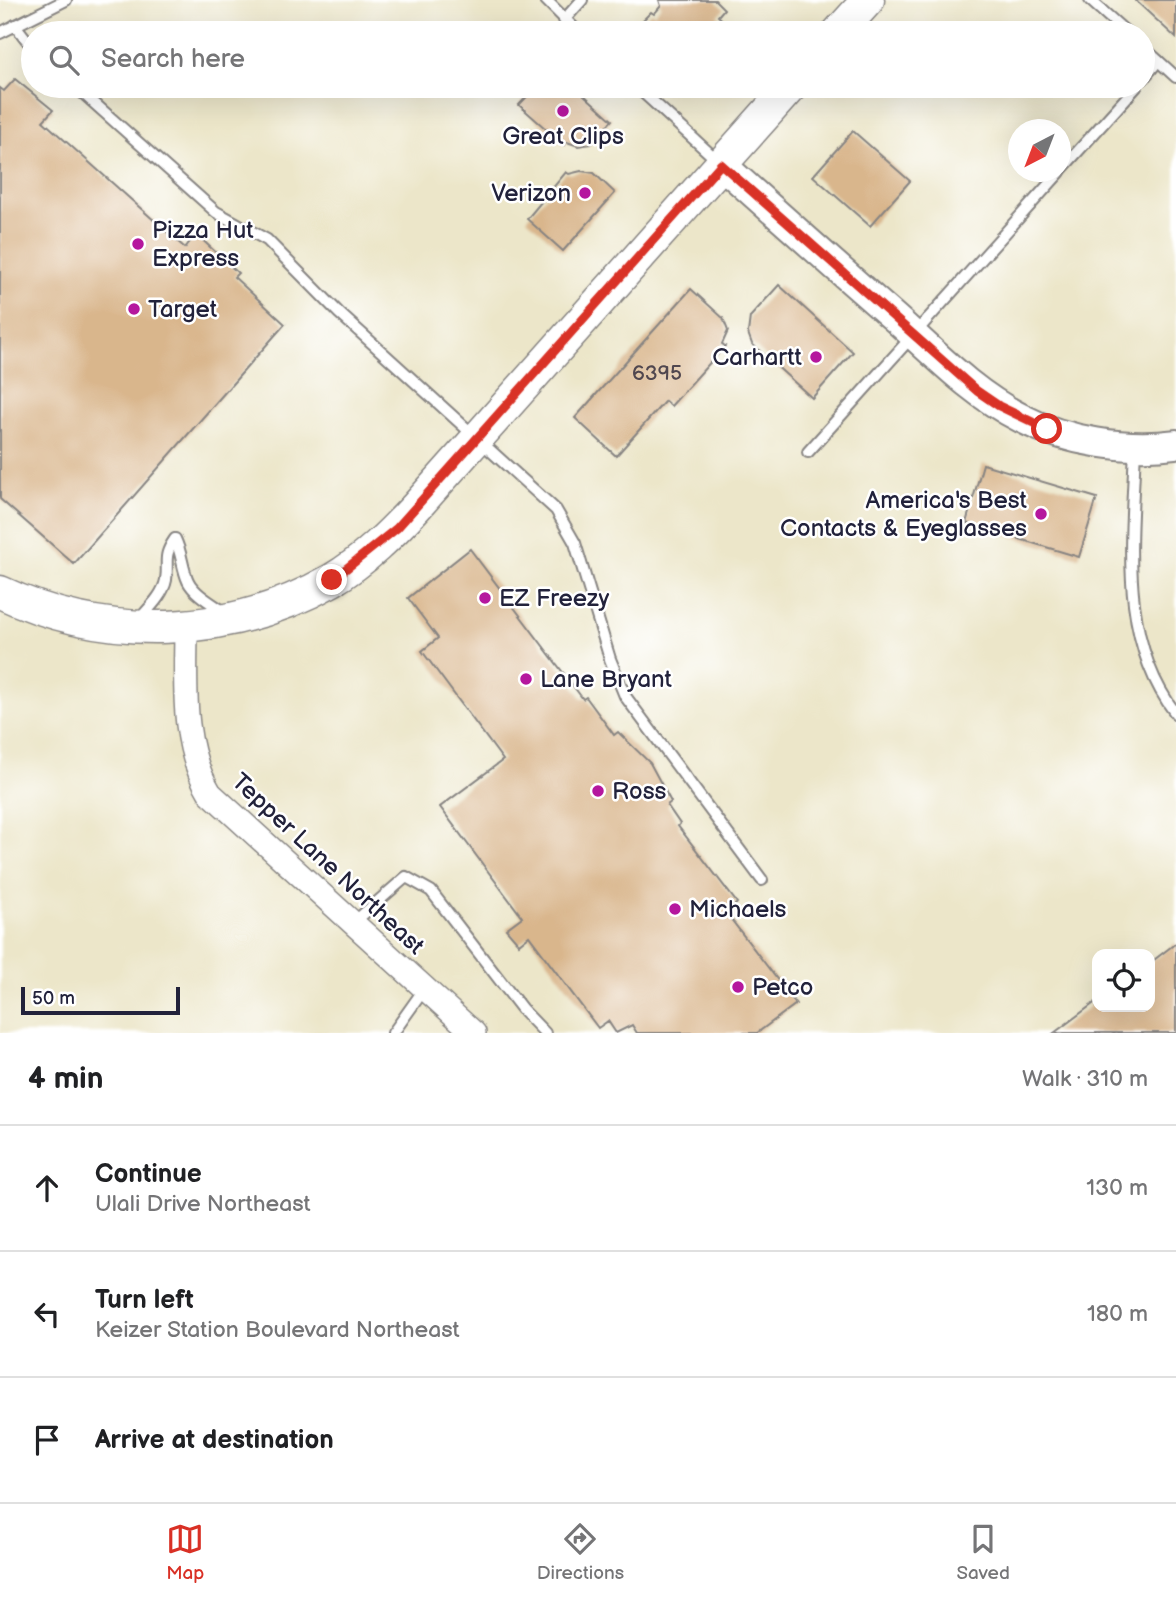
<!DOCTYPE html>
<meta charset="utf-8">
<style>
:root{--surface:#fff;--page:#f6f6f6;--text:#202124;--muted:#757577;--line:#e0e0e0;--accent:#d93025}
body{margin:0;font-family:"Balsamiq Sans",sans-serif;background:var(--page);color:var(--text)}
.controls{position:absolute;right:21px;bottom:21px;display:grid;overflow:hidden;border-radius:14px;box-shadow:0 7px 28px #0002}
.controls button{width:63px;height:63px;display:grid;place-items:center;padding:0;border:0;border-bottom:2px solid var(--line);background:var(--surface);color:var(--text);font:35px sans-serif}
.compass{position:absolute;left:1008px;top:119px;width:63px;height:63px;border-radius:50%;background:var(--surface);box-shadow:0 7px 28px #0002;rotate:222deg}
.scale{position:absolute;left:21px;bottom:18px;width:159px;box-sizing:border-box;padding-left:7px;border:4px solid #22223b;border-top:0;font-size:19px;line-height:24px;white-space:nowrap;color:#22223b;-webkit-text-stroke:5px #fff;paint-order:stroke}
.stop{position:absolute;width:21px;height:21px;margin:-16px;border:5px solid #d93025;border-radius:50%;background:#fff}
.stop.end{background:#d93025;border-color:#fff;box-shadow:0 2px 7px #0008}
.list{margin:0;padding:0;list-style:none}
h2{display:flex;justify-content:space-between;align-items:center;height:91px;margin:0;padding:0 28px;font-size:30px}
h2 small{font-size:23px;font-weight:400;color:var(--muted)}
.list li{display:grid;grid-template-columns:46px 1fr auto;gap:21px;align-items:center;box-sizing:border-box;height:126px;padding:0 28px;border-top:2px solid var(--line)}
.list b{display:block;font-size:26px;white-space:nowrap}
.list p{margin:0;font-size:23px;white-space:nowrap;color:var(--muted)}
.list em{font-size:23px;font-style:normal;color:var(--muted)}
.icon{flex:none;width:38px;height:38px;fill:none;stroke:currentColor;stroke-width:2;stroke-linecap:round;stroke-linejoin:round}
.map{position:relative;flex:none;width:1176px;height:1033px;overflow:hidden}
.search{position:absolute;background:var(--surface);box-shadow:0 7px 28px #0002;left:21px;right:21px;top:21px;height:77px;display:flex;align-items:center;gap:18px;box-sizing:border-box;padding:0 24px;border-radius:38px;color:var(--muted);font-size:26px}
.sheet{height:469px;background:var(--surface)}
nav{display:flex;justify-content:space-around;align-items:center;box-sizing:border-box;height:98px;border-top:2px solid var(--line);background:var(--surface);font-size:19px;color:var(--muted)}
nav a{display:grid;justify-items:center;gap:4px}
nav .on{color:var(--accent)}
.map>svg:first-child{display:block}
</style>
<div class="map">
<svg width="1176" height="1033" viewBox="0 0 1176 1033">
<rect width="100%" height="100%" fill="#fff"/>
<filter id="ink" filterUnits="userSpaceOnUse"><feTurbulence type="fractalNoise" baseFrequency=".0143" numOctaves="2"/><feDisplacementMap in="SourceGraphic" scale="14" xChannelSelector="R" yChannelSelector="G"/><feConvolveMatrix kernelMatrix="1 2 1 2 8 2 1 2 1" color-interpolation-filters="sRGB"/></filter>
<filter id="wash" filterUnits="userSpaceOnUse"><feTurbulence type="fractalNoise" baseFrequency=".00686" numOctaves="4" result="noise"/><feDisplacementMap in="SourceGraphic" scale="28" xChannelSelector="R" yChannelSelector="G"/><feGaussianBlur stdDeviation="1.57" result="paint"/><feColorMatrix in="noise" values="0 0 0 0 0 0 0 0 0 0 0 0 0 0 0 0 0 1.4 0 .05"/><feComposite in="paint" operator="in"/></filter>
<g filter="url(#wash)">
<rect width="100%" height="100%" fill="#ece6c9"/>
<g id="blocks">
<!-- building -->
<g fill="#d9b68c">
<path d="M659,0H715L724,9L718,16L728,25L721,33H637L641,28L638,25L651,12L654,14L661,6Z"/>
<path d="M1135,0H1176V38Z"/>
<path d="M15,79L53,110L43,121L185,248L196,234L238,273L234,277L285,324L74,564L0,499V88L4,91Z"/>
<path d="M537,86H574L612,120L591,144L578,146L567,142L564,145L519,105Z"/>
<path d="M853,131L910,181L870,226L813,176Z"/>
<path d="M581,171L594,173L615,193L563,251L527,219L566,172L569,174Z"/>
<path d="M779,285L853,352L812,398L752,344L748,333L750,317Z"/>
<path d="M691,289L723,318L728,331L722,344L725,346L671,406L665,401L616,456L575,418Z"/>
<path d="M983,464L1097,498L1079,557L966,523Z"/>
<path d="M470,549L583,699L586,697L614,735L618,732L650,763L671,802L667,805L680,824L678,826L737,903L727,914L796,1004L757,1033H637L632,1025L616,1033L608,1021L598,1028L529,936L519,944L506,929L522,917L440,807L503,760L422,651L438,638L408,598Z"/>
<path d="M1176,943V1033H1054L1097,1001V1007H1150V963Z"/>
</g>
</g>
</g>
<g filter="url(#ink)">
<use href="#blocks" fill-opacity="0" stroke="#878482" stroke-width="2"/>
<g fill="none" stroke-linecap="round" stroke-linejoin="round">
<defs>
<g id="service">
<path d="M546,0L579,33"/>
<path d="M1090,0L1127,33"/>
<path d="M564,20L582,0"/>
<path d="M15,25L33,48"/>
<path d="M0,33L66,0"/>
<path d="M1143,47L1176,77"/>
<path d="M1143,79L1158,61"/>
<path d="M75,86L216,212L267,240L339,313L556,510L575,543L610,659L625,696L762,880"/>
<path d="M636,86L719,162"/>
<path d="M1060,171L1137,86"/>
<path d="M1135,447C1132,538 1117,637 1176,714"/>
<path d="M808,452L1060,172"/>
<path d="M138,621C147,610 163,596 166,580C169,560 162,558 175,539C182,553 182,568 188,581C195,595 215,605 227,614"/>
<path d="M353,923L406,877L431,891L522,1009L545,1033"/>
<path d="M393,1033L425,988"/>
</g>
<path id="minor" d="M186,627C186,682 180,744 210,793L474,1033"/>
<path id="tertiary" d="M721,164C779,216 837,268 896,319C935,354 973,394 1021,418C1065,441 1126,451 1176,444"/>
<g id="secondary">
<path d="M838,33L868,0"/>
<path d="M0,592C106,642 229,639 332,580C364,561 391,534 416,507L791,86"/>
</g>
</defs>
<!-- service casing -->
<use href="#service" stroke="#878482" stroke-width="14"/>
<!-- minor casing -->
<use href="#minor" stroke="#878482" stroke-width="26"/>
<!-- tertiary casing -->
<use href="#tertiary" stroke="#878482" stroke-width="32"/>
<!-- secondary casing -->
<use href="#secondary" stroke="#878482" stroke-width="35"/>
<!-- service -->
<use href="#service" stroke="#fff" stroke-width="10"/>
<!-- minor -->
<use href="#minor" stroke="#fff" stroke-width="23"/>
<!-- tertiary -->
<use href="#tertiary" stroke="#fff" stroke-width="28"/>
<!-- secondary -->
<use href="#secondary" stroke="#fff" stroke-width="32"/>
</g>
</g>
<g fill="none" stroke-linecap="round" stroke-linejoin="round" filter="url(#ink)">
<!-- route -->
<path stroke="#d93025" stroke-width="9" d="M332,580L397,528L721,164L977,391L999,406L1047,429"/>
</g>
<!-- markers -->
<g fill="#b5179e" stroke="#fff" stroke-width="2.5">
<circle cx="563" cy="111" r="7"/>
<circle cx="585" cy="193" r="7"/>
<circle cx="138" cy="244" r="7"/>
<circle cx="134" cy="309" r="7"/>
<circle cx="816" cy="357" r="7"/>
<circle cx="1041" cy="514" r="7"/>
<circle cx="485" cy="598" r="7"/>
<circle cx="526" cy="679" r="7"/>
<circle cx="598" cy="791" r="7"/>
<circle cx="675" cy="909" r="7"/>
<circle cx="738" cy="987" r="7"/>
</g>
<g text-anchor="middle" dominant-baseline="central" stroke-width="5" stroke-linejoin="round" paint-order="stroke">
<!-- number labels -->
<g font-size="21" fill="#50474f">
<text x="657" y="373">6395</text>
</g>
<!-- poi labels -->
<g font-size="24" fill="#22223b" stroke="#fff" text-anchor="start">
<text x="563" y="136" text-anchor="middle">Great Clips</text>
<text x="571" y="193" text-anchor="end">Verizon</text>
<text x="152" y="230">Pizza Hut<tspan x="152" dy="28">Express</tspan></text>
<text x="148" y="309">Target</text>
<text x="802" y="357" text-anchor="end">Carhartt</text>
<text x="1027" y="500" text-anchor="end">America's Best<tspan x="1027" dy="28">Contacts &amp; Eyeglasses</tspan></text>
<text x="499" y="598">EZ Freezy</text>
<text x="540" y="679">Lane Bryant</text>
<text x="612" y="791">Ross</text>
<text x="689" y="909">Michaels</text>
<text x="752" y="987">Petco</text>
</g>
<!-- street labels -->
<g font-size="24" fill="#22223b" stroke="#fff">
<text transform="translate(328 864) rotate(43)">Tepper Lane Northeast</text>
</g>
</g>
</svg>
<div class="controls">
<button><svg class="icon" aria-label="locate" viewBox="0 0 24 24"><circle cx="12" cy="12" r="6"/><path d="M12 2v4M12 18v4M2 12h4M18 12h4"/></svg></button>
</div>
<svg class="compass" viewBox="-18 -18 36 36"><path d="M0-13l5 13h-10z" fill="#e53935"/><path d="M0 13l5-13h-10z" fill="#757577"/></svg>
<div class="scale">50 m</div>
<div class="stop" style="left:1047px;top:429px"></div>
<div class="stop end" style="left:332px;top:580px"></div>
<div class="search"><svg class="icon" aria-label="search" viewBox="0 0 24 24"><circle cx="10" cy="10" r="6"/><path d="M15 15l6 6"/></svg>Search here</div>
</div>
<section class="sheet">
<h2>4 min<small>Walk · 310 m</small></h2>
<ul class="list">
<li><svg class="icon" aria-label="ahead" viewBox="0 0 24 24"><path d="M12 20V5M6 11l6-6 6 6"/></svg><div><b>Continue</b><p>Ulali Drive Northeast</p></div><em>130 m</em></li>
<li><svg class="icon" aria-label="left" viewBox="0 0 24 24"><path d="M17 20v-9H6M10 6l-5 5 5 5"/></svg><div><b>Turn left</b><p>Keizer Station Boulevard Northeast</p></div><em>180 m</em></li>
<li><svg class="icon" aria-label="arrive" viewBox="0 0 24 24"><path d="M6 21V4h12l-3 4 3 4H6"/></svg><div><b>Arrive at destination</b></div></li>
</ul>
</section>
<nav>
<a class="on"><svg class="icon" aria-label="map" viewBox="0 0 24 24"><path d="M3 6l6-2 6 2 6-2v14l-6 2-6-2-6 2zM9 4v14M15 6v14"/></svg>Map</a>
<a><svg class="icon" aria-label="directions" viewBox="0 0 24 24"><path d="M12 3l9 9-9 9-9-9zM9 14v-3h6M13 9l2 2-2 2"/></svg>Directions</a>
<a><svg class="icon" aria-label="saved" viewBox="0 0 24 24"><path d="M7 4h10v16l-5-4-5 4z"/></svg>Saved</a>
</nav>
